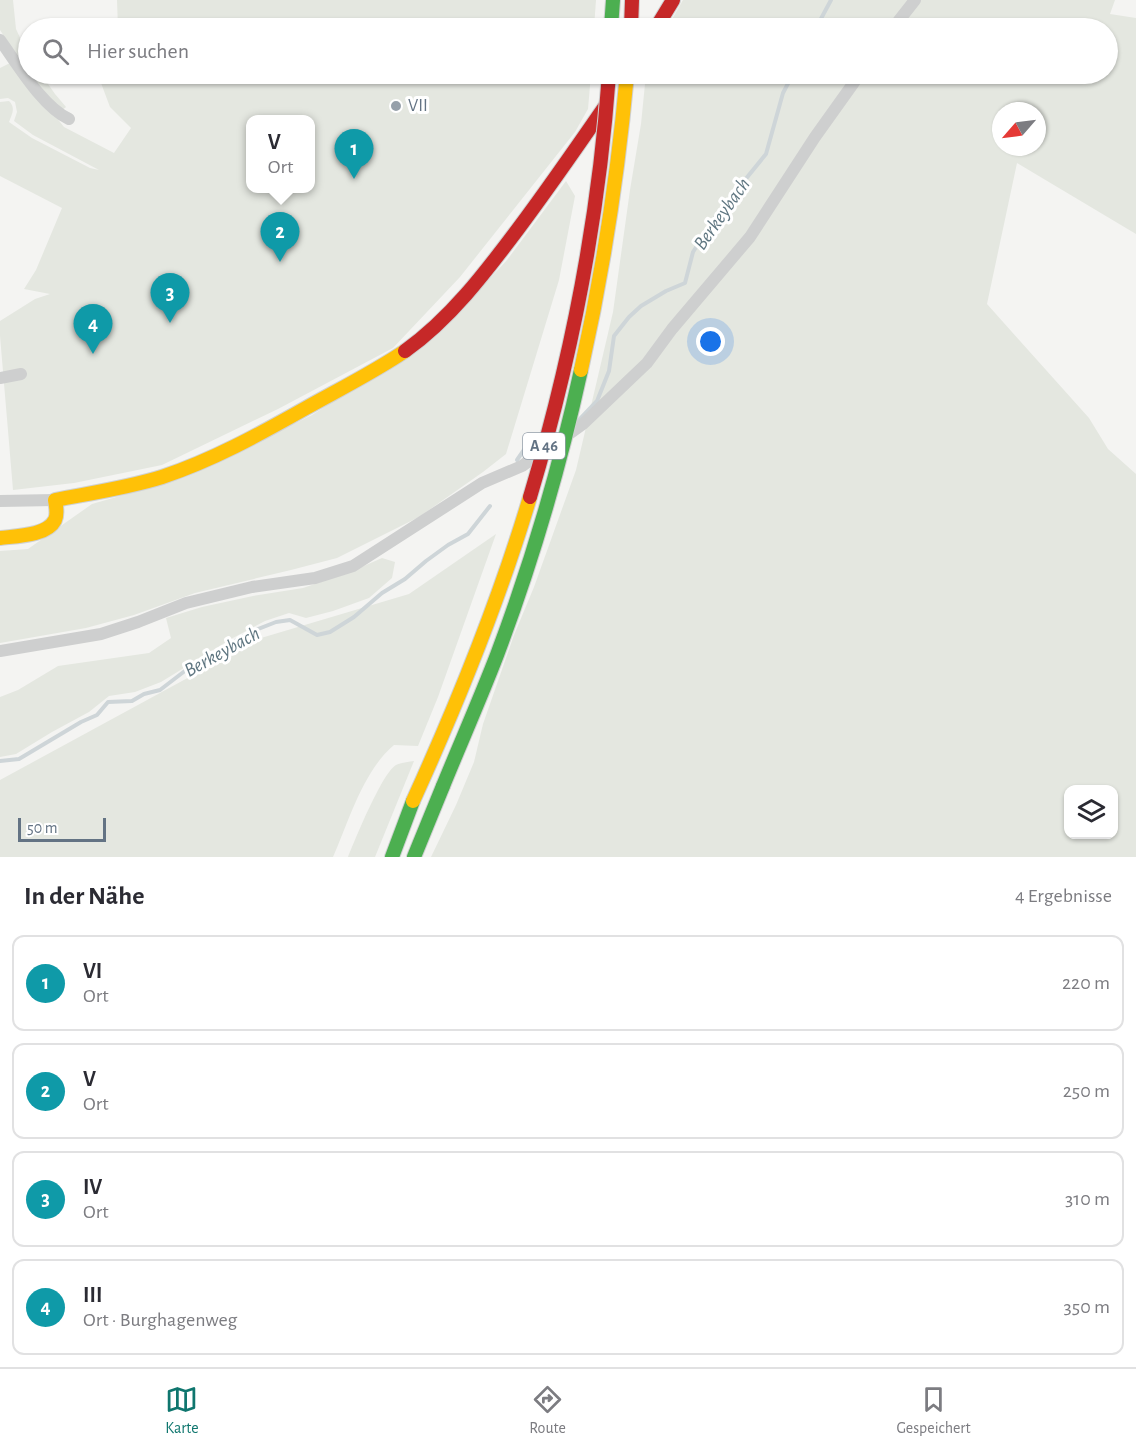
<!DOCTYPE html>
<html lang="de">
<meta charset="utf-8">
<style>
:root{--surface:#fff;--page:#f7f7f7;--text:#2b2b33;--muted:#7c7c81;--line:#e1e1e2;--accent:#0f766e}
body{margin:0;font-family:"Alegreya Sans",sans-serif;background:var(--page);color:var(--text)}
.controls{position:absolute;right:18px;bottom:18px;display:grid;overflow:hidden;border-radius:12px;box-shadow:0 2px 4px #0004}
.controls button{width:54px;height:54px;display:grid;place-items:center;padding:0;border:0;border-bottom:2px solid var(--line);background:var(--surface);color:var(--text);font:30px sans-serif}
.compass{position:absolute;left:992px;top:102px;width:54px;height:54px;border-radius:50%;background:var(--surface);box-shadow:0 2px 4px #0004;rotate:242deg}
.scale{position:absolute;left:18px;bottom:15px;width:88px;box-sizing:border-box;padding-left:6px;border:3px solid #637384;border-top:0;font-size:16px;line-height:21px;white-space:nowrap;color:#637384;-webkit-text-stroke:4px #fff;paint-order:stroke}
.you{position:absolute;left:711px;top:342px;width:21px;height:21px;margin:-15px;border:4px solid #fff;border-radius:50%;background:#1a73e8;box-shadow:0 0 0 9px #1a73e833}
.badge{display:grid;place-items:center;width:39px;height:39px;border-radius:50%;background:var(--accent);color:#fff;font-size:20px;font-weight:700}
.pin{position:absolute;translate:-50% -50px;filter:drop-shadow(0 2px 3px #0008)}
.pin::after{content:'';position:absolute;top:32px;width:21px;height:18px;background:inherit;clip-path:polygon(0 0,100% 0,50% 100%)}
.popup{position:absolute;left:246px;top:115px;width:69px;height:78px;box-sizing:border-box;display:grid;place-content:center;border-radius:12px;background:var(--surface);filter:drop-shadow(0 2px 4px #0005);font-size:20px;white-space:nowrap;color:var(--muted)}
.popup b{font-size:22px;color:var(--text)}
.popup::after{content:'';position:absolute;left:50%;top:100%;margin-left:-12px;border:12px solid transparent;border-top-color:var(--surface)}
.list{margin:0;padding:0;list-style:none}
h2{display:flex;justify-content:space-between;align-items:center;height:78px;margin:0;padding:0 24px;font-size:26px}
h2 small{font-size:20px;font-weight:400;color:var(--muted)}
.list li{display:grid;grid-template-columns:39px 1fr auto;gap:18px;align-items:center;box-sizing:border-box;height:96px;margin:0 12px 12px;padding:0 12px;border:2px solid var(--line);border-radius:12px}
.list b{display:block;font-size:22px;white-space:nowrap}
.list p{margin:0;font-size:20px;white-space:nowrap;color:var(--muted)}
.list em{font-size:20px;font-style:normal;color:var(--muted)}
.icon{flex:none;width:33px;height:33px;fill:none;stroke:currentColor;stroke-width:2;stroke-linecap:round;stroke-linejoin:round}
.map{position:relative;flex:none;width:1136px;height:857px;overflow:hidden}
.search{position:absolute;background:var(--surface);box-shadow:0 2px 4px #0004;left:18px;right:18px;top:18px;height:66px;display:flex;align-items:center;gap:15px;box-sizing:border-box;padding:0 21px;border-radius:33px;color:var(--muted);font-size:22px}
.sheet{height:510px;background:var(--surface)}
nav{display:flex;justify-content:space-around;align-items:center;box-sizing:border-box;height:84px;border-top:2px solid var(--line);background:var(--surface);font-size:16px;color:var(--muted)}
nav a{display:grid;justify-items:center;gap:3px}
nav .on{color:var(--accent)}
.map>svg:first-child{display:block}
</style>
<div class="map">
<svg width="1136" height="857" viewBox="0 0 1136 857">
<rect width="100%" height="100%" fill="#f4f4f2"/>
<!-- green -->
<g fill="#e4e7e0" fill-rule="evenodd">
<path d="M0,0H13L16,29L28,55V72L0,30Z"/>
<path d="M117,0H596L594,28H118Z"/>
<path d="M683,0H1115L1110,14L1136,18V234L1017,163L987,304L1089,418L1108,449L1136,474V857H431L456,805L474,762L483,724L514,635L534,587L576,470L613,312L630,190L641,124L646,74H1108V28H667ZM1001,111H1037V147H1001ZM1068,790H1114V834H1068Z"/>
<path d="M12,62L64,127L114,153L131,128L110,107L101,83L109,74H591L588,109L575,132L460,277L393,348L278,409L162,465L74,483L13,490L0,336V321L35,299L50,294L24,289L36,270L62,208L0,176V102L9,101C16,108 12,114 9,122L32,138L90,168L99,170L33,135L14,121L17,112L15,102L8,98L0,99V68ZM250,119H310V188H250Z"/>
<path d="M29,74H41L55,94L66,107L61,111Z"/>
<path d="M566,181L575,196L559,280L506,454L483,472L419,517L337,558L291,570L195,593L134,615L86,628L0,643V551L28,549L92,504L183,478L312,415L437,335L507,260Z"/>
<path d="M496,534L438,697L418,746L394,745C363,771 349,821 333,857H0V780L261,638L409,594Z"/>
<path d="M382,558L395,562L392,578L369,598L333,611L306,618L289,613L265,621L231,639L161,682L135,692L109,696L89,712L52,732L16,754L0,757V697L18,690L58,666L149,653L171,638L166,618L202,607L253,596L303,588L350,572Z"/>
<path d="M414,761L375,857H348C355,840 382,773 396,765C400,763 408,762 414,761Z"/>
</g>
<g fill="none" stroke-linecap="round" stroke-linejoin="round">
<!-- stream -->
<g stroke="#ced5d8" stroke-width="4">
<path d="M816,28L831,0"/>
<path d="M579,420L597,401L609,371L614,336L629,317L641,306L666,291L685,283L693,252L718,213L766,154L783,93L793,74"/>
<path d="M517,460L528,444L539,438"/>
<path d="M0,761L19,759L81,722L97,715L108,702L132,701L144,694L160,690L190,667L253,631L276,622L290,620L317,635L330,632L354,617L382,593L405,579L426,561L448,545L468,534L490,506"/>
</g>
<defs>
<g id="fast">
<path d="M611,28L613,0"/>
<path d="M392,857L413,801"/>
<path d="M414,857L443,786"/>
</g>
<path id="slow" d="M0,538C16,536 47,536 55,520C58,514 56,506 55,500C91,493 127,488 162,477C213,460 260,434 306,408C340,389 374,372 405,351"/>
<g id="jam">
<path d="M631,28L632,0"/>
<path d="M656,28L673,0"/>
<path d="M405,351C450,319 485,273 518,229C548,189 577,147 606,105"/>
</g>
</defs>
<!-- fast casing -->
<use href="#fast" stroke="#cfd1d2" stroke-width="16"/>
<!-- slow casing -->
<use href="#slow" stroke="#cfd1d2" stroke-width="16"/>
<!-- jam casing -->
<use href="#jam" stroke="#cfd1d2" stroke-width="16"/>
<!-- street -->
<g stroke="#cecfcf" stroke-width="12">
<path d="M893,28L915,0"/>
<path d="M0,40C18,65 42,106 69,119"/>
<path d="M0,378L21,374"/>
<path d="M565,437L583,424L647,363L672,329L750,237L815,137L860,74"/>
<path d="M0,501L55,500"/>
<path d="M0,651L101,634L138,622L186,603L252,587L315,578L353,566L482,483L522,466L543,451"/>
</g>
<!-- fast -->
<use href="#fast" stroke="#4caf50" stroke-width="14"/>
<!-- slow -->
<use href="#slow" stroke="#ffc107" stroke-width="14"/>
<!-- jam -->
<use href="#jam" stroke="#c62828" stroke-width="14"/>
<defs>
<path id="fast-bridge" d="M443,786C461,742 480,699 497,655C532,562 560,466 581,370"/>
<g id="slow-bridge">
<path d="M581,370C603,272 618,174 627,74"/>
<path d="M413,801C458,702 499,601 530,497"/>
</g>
<path id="jam-bridge" d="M530,497C571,360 599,216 609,74"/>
</defs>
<!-- fast-bridge casing -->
<use href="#fast-bridge" stroke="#cfd0d1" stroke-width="16" stroke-linecap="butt"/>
<!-- slow-bridge casing -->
<use href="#slow-bridge" stroke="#cfd0d1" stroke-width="16" stroke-linecap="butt"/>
<!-- jam-bridge casing -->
<use href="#jam-bridge" stroke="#cfd0d1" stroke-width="16" stroke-linecap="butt"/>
<!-- fast-bridge -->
<use href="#fast-bridge" stroke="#4caf50" stroke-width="14"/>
<!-- slow-bridge -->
<use href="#slow-bridge" stroke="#ffc107" stroke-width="14"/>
<!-- jam-bridge -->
<use href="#jam-bridge" stroke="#c62828" stroke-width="14"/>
</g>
<!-- markers -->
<circle fill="#96a0aa" stroke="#fff" stroke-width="2" cx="396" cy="106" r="6"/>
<g text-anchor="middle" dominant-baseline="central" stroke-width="6" stroke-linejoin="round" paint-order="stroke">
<!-- shield labels -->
<rect fill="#fff" stroke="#929da9" stroke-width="1.5" x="523" y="433" width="42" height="26" rx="4.5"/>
<g font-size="16" font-weight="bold" fill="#637384">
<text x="544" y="446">A 46</text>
</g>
<!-- poi labels -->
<g font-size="18" fill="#637384" stroke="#fff" text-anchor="start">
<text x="408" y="106">VII</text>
</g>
<!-- water labels -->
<g font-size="20" font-style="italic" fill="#5f7681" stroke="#fff">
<text transform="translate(722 214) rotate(-55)">Berkeybach</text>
<text transform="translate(222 652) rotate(-29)">Berkeybach</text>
</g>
</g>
</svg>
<div class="controls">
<button><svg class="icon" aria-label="layers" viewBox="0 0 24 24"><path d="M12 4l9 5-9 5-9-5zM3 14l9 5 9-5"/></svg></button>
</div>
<svg class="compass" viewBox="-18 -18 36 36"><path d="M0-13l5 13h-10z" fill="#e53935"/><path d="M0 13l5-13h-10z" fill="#7c7c81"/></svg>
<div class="scale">50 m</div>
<div class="you"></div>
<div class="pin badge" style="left:354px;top:179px;background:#0f9aa8">1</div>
<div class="pin badge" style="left:280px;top:262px;background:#0f9aa8">2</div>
<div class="popup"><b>V</b>Ort</div>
<div class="pin badge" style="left:170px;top:323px;background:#0f9aa8">3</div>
<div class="pin badge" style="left:93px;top:354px;background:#0f9aa8">4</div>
<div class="search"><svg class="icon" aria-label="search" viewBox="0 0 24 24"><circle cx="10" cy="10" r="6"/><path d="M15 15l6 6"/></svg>Hier suchen</div>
</div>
<section class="sheet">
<h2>In der Nähe<small>4 Ergebnisse</small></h2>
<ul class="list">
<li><span class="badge" style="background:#0f9aa8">1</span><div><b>VI</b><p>Ort</p></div><em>220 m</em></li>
<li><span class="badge" style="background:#0f9aa8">2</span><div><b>V</b><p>Ort</p></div><em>250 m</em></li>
<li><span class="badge" style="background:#0f9aa8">3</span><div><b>IV</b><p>Ort</p></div><em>310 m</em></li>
<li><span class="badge" style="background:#0f9aa8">4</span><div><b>III</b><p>Ort · Burghagenweg</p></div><em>350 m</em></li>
</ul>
</section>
<nav>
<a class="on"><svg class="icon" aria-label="map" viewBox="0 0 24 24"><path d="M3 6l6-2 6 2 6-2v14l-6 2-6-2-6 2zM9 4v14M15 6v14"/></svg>Karte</a>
<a><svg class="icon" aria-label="directions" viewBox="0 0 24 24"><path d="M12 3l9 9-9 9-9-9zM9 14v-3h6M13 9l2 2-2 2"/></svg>Route</a>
<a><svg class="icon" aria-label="saved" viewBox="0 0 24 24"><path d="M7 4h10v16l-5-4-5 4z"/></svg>Gespeichert</a>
</nav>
